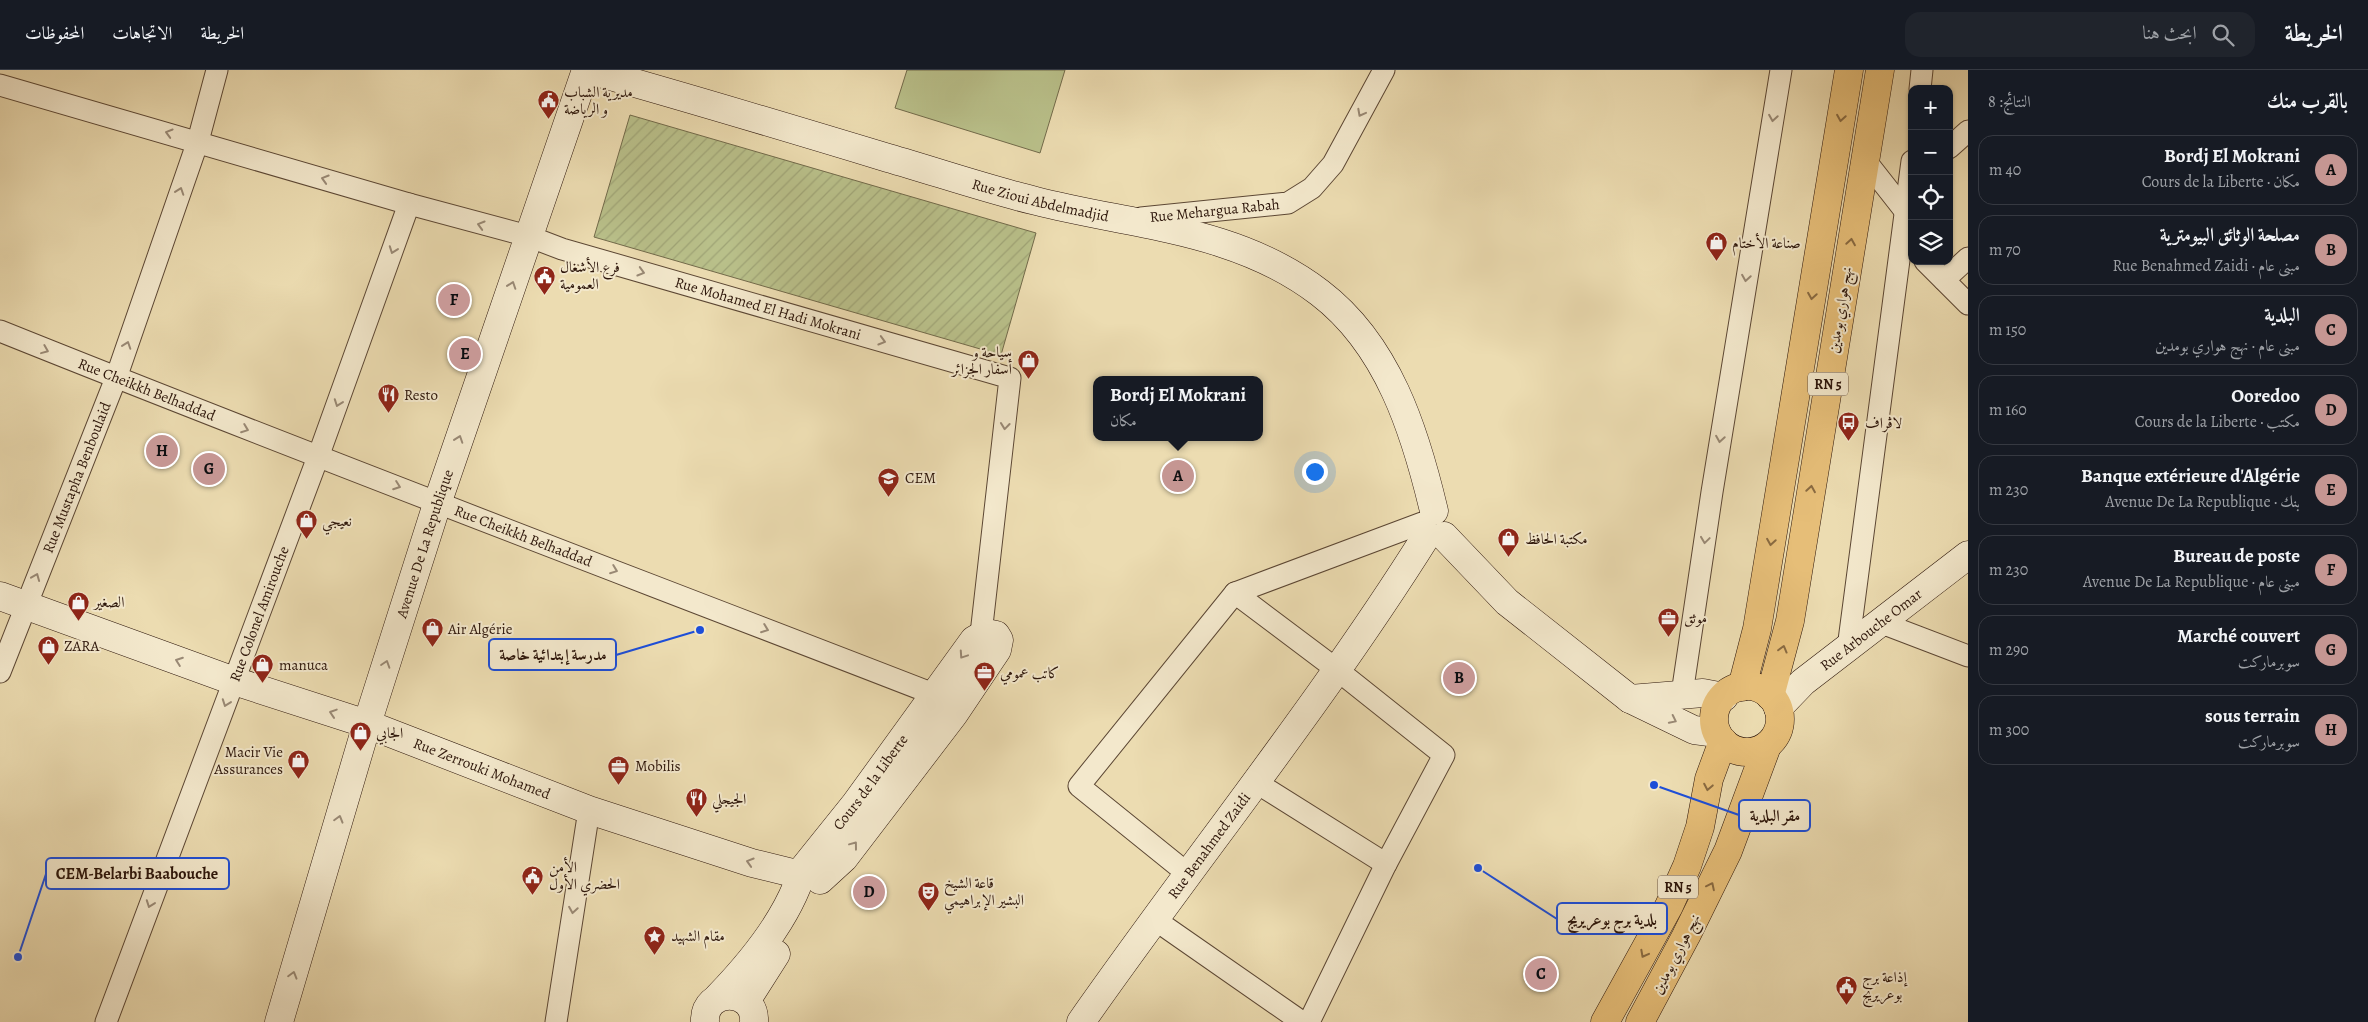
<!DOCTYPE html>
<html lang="ar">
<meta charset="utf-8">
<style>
:root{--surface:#171b24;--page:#20242c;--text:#f1f3f6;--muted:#9ea1a6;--line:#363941;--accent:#c59692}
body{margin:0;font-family:Alegreya,Amiri,serif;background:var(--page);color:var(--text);direction:rtl}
.controls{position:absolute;right:15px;top:15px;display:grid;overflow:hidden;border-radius:10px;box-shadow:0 1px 4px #0004}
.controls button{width:45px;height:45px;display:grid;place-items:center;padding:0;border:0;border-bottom:1px solid var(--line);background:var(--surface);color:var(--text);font:25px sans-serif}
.you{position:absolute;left:1314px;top:401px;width:18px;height:18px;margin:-12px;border:4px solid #fff;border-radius:50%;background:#1a73e8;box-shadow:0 0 0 8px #1a73e833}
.badge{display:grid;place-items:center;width:32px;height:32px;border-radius:50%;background:var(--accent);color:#111;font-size:16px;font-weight:700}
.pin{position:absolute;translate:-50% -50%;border:2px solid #fff;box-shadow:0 1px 5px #0006}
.popup{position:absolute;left:1093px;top:306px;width:170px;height:65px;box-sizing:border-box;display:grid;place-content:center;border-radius:10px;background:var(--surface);filter:drop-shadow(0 1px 4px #0005);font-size:16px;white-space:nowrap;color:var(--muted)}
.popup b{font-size:19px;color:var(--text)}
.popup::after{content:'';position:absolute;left:50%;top:100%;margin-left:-10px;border:10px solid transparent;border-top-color:var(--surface)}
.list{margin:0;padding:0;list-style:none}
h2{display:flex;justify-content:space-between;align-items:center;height:65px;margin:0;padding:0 20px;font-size:21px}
h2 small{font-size:16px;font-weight:400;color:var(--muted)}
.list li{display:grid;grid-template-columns:32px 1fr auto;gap:15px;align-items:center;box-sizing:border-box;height:70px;margin:0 10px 10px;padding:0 10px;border:1px solid var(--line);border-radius:15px}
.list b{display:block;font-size:19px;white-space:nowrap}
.list p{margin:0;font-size:16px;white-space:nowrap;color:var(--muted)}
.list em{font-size:16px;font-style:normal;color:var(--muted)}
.icon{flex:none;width:28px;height:28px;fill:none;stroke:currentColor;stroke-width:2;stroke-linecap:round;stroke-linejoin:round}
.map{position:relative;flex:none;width:1968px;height:952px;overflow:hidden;direction:ltr}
header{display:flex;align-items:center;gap:30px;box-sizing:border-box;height:70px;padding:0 25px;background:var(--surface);border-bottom:1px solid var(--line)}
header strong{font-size:24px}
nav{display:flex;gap:28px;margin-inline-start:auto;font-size:18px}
.search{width:350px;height:45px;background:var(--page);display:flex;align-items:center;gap:12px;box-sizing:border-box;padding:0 18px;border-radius:15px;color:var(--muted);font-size:19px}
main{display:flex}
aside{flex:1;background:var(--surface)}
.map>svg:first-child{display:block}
</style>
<header>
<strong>الخريطة</strong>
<div class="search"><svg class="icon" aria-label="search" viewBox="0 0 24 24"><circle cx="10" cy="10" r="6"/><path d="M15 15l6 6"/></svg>ابحث هنا</div>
<nav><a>الخريطة</a><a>الاتجاهات</a><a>المحفوظات</a></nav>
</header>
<main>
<aside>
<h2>بالقرب منك<small>النتائج: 8</small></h2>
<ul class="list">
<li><span class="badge">A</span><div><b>Bordj El Mokrani</b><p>مكان · Cours de la Liberte</p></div><em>40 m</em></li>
<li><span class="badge">B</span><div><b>مصلحة الوثائق البيومترية</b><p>مبنى عام · Rue Benahmed Zaidi</p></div><em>70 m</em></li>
<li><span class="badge">C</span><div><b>البلدية</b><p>مبنى عام · نهج هواري بومدين</p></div><em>150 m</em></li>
<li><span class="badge">D</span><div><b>Ooredoo</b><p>مكتب · Cours de la Liberte</p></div><em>160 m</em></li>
<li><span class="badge">E</span><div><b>Banque extérieure d'Algérie</b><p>بنك · Avenue De La Republique</p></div><em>230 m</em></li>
<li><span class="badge">F</span><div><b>Bureau de poste</b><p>مبنى عام · Avenue De La Republique</p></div><em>230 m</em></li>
<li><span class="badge">G</span><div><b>Marché couvert</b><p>سوبرماركت</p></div><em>290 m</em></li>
<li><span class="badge">H</span><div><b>sous terrain</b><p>سوبرماركت</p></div><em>300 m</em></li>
</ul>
</aside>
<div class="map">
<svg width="1968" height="952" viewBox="0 0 1968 952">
<defs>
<pattern id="garden-furrows" width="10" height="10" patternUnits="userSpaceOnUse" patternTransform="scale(1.25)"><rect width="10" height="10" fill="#b9c08a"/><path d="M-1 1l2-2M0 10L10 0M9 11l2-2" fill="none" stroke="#9fa476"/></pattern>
</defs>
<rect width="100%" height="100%" fill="#ecdcb1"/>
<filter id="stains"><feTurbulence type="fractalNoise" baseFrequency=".004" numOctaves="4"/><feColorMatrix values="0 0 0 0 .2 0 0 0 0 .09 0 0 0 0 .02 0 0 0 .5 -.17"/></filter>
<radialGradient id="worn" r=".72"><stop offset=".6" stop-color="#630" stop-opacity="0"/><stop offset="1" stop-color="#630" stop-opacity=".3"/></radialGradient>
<!-- grass -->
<path fill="#b9c08a" stroke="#726a4a" d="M907,0H1065L1040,83L895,38Z"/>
<!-- garden -->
<path fill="url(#garden-furrows)" stroke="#726a4a" d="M630,45L1036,163L1001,285L594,167Z"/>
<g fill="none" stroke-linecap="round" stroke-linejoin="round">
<defs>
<g id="street">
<path id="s1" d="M0,15L409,134L528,166L562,179L1010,308L981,564"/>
<path d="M1920,19L1922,0"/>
<path d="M1949,78L1968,61"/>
<path d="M1865,90L1905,141"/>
<path id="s2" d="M1141,148L1288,133L1312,118L1333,94L1384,0"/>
<path d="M1925,191L1968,234"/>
<path d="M1944,210L1968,188"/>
<path id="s3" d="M0,261C311,386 624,504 936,625"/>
<path d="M1235,523L1336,599L1444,685L1386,794L1257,713"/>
<path d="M1879,552L1968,586"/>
<path d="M1848,578L1912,91"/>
<path id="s4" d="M0,602L116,308L198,71L217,0"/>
<path d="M1682,624L1712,422L1781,0"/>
<path d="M1188,804L1079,716L1235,523L1422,453"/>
<path d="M1154,849L1302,952"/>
<path id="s5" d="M106,952L318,387L409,134"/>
<path d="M556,952L589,740"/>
<path d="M1309,952L1386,794"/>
</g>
<g id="secondary">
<path id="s6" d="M589,0C689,28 789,58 888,88C937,102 986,119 1036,131C1134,156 1237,159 1320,223C1388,275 1415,361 1434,441"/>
<path d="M1444,466L1507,532L1630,629L1694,660L1717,663"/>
<path id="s7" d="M0,526L234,611L367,654L589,740L752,793L797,804"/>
<path d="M1630,629L1703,623L1724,627"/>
<path id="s8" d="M1778,638L1803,612L1968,485"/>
<path id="s9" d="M803,799L856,733L974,570L986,563L996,565L999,570L997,580L954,644L844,788L820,810"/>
<path d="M718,927C749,895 780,858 797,816"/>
<path d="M746,931L776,884"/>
<path id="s10" d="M279,952L367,654L438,431L586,0"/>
<path d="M705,952C703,917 756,917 754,952"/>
<path id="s11" d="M1081,952C1195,789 1321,634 1427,465"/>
</g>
<g id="primary">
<circle cx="1747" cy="649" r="33"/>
<path d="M1742,617L1757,559L1849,0"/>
<path d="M1770,626L1790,551L1880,0"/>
<path d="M1605,952L1669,836L1687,796L1700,757L1709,709L1723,671"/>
<path d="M1640,952L1686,866L1728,781L1767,676"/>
</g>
</defs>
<!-- street casing -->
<use href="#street" stroke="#5c4734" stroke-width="23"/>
<!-- secondary casing -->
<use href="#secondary" stroke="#2c150a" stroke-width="29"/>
<!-- primary casing -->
<use href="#primary" stroke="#2c150a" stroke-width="29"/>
<!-- street -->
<use href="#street" stroke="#f3e8cc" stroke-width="21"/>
<!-- secondary -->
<use href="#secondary" stroke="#f3e8cc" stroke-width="28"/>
<!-- primary -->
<use href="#primary" stroke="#e6be78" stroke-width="28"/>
</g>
<!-- one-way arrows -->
<defs><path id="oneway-chevron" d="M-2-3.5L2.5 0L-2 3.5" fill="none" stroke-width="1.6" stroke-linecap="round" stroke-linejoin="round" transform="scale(1.25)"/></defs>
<g stroke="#998975">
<use href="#oneway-chevron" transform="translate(1361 43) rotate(118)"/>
<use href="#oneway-chevron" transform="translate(1773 48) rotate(99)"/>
<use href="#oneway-chevron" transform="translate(169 63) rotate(-164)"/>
<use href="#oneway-chevron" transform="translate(325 109) rotate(-163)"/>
<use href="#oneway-chevron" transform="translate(180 121) rotate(-71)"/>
<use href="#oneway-chevron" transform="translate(481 155) rotate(-164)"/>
<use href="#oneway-chevron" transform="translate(393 180) rotate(110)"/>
<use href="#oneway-chevron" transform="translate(641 202) rotate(16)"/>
<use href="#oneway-chevron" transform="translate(1746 208) rotate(99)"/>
<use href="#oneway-chevron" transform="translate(512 215) rotate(-71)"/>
<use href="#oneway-chevron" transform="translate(882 271) rotate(16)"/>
<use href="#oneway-chevron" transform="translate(127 275) rotate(-71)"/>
<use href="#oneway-chevron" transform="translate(45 280) rotate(22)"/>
<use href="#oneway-chevron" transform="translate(338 333) rotate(110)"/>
<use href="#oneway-chevron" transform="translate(1005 356) rotate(96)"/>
<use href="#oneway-chevron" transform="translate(245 359) rotate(21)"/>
<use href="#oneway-chevron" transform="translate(459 369) rotate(-71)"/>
<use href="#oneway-chevron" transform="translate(1720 369) rotate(99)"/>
<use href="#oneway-chevron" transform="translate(397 416) rotate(20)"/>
<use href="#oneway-chevron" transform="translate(1705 470) rotate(98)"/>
<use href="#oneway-chevron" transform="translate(614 500) rotate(21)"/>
<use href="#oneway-chevron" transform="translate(36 507) rotate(-68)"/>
<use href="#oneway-chevron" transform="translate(765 559) rotate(21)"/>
<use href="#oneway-chevron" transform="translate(963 585) rotate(124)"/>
<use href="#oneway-chevron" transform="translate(179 591) rotate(-160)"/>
<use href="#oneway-chevron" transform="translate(386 594) rotate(-72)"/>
<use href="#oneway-chevron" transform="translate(226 633) rotate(110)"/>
<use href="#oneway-chevron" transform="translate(333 643) rotate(-162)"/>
<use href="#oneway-chevron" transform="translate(1673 650) rotate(26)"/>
<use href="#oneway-chevron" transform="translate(339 749) rotate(-74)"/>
<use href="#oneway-chevron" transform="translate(854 775) rotate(-53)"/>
<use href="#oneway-chevron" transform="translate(750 792) rotate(-163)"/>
<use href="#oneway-chevron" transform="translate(150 834) rotate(110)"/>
<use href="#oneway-chevron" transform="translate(573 840) rotate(99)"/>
<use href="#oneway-chevron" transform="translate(293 905) rotate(-74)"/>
</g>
<g stroke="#896a41">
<use href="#oneway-chevron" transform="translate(1841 48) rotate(99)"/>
<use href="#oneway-chevron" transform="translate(1851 172) rotate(-81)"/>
<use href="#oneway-chevron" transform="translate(1812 226) rotate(99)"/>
<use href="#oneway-chevron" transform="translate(1811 419) rotate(-81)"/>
<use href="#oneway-chevron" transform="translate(1771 472) rotate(99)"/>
<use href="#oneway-chevron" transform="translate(1783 579) rotate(-75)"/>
<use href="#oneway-chevron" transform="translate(1708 717) rotate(101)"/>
<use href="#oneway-chevron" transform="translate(1711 816) rotate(-64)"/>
<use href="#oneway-chevron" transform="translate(1644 884) rotate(118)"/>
</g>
<!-- icons -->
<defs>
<symbol id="civic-pin" viewBox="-11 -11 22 30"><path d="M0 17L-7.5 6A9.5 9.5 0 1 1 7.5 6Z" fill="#8f2418" stroke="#f3e8cc"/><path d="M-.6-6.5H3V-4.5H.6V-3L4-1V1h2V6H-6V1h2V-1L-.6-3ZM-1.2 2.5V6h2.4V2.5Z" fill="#fff"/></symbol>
<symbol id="shop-pin" viewBox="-11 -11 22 30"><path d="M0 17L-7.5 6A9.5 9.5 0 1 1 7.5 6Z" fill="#8f2418" stroke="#f3e8cc"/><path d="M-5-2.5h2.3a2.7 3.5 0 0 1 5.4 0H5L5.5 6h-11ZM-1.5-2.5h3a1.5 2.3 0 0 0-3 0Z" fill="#fff"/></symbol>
<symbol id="restaurant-pin" viewBox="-11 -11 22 30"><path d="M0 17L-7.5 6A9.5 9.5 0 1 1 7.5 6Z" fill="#8f2418" stroke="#f3e8cc"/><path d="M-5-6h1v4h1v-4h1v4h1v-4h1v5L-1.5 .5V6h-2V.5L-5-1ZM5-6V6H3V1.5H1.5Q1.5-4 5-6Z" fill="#fff"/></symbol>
<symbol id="bus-pin" viewBox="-11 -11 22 30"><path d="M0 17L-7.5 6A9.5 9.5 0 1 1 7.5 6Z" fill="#8f2418" stroke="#f3e8cc"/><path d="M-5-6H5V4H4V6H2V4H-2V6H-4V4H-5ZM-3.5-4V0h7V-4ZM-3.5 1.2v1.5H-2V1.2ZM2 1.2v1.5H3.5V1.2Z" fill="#fff"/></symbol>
<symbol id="school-pin" viewBox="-11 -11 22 30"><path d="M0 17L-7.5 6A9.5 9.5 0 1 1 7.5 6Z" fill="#8f2418" stroke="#f3e8cc"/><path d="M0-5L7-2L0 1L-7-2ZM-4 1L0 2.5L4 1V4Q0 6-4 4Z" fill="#fff"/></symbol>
<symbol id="office-pin" viewBox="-11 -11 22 30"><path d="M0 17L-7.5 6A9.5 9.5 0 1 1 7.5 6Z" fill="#8f2418" stroke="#f3e8cc"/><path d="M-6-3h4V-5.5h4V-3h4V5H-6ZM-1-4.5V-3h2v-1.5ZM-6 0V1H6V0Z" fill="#fff"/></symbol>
<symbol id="theatre-pin" viewBox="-11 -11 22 30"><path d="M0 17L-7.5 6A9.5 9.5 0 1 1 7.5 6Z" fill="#8f2418" stroke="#f3e8cc"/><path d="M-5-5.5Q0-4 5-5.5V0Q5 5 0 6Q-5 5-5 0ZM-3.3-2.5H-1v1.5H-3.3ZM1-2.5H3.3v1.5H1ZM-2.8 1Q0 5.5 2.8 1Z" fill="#fff"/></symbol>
<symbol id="sight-pin" viewBox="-11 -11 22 30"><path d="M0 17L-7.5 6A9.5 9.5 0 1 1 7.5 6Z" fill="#8f2418" stroke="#f3e8cc"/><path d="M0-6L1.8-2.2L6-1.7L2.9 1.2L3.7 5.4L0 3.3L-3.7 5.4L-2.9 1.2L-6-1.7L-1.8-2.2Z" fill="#fff"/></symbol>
</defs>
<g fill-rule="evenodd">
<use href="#civic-pin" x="536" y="18" width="25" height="34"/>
<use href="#shop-pin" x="1704" y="160" width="25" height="34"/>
<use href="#civic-pin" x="532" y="194" width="25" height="34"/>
<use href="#shop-pin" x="1016" y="278" width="25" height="34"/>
<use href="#restaurant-pin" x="376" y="312" width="25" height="34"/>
<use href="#bus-pin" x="1836" y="340" width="25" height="34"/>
<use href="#school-pin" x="876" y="396" width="25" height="34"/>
<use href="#shop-pin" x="294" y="438" width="25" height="34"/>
<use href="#shop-pin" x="1496" y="456" width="25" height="34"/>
<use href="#shop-pin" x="66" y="520" width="25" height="34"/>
<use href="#office-pin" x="1656" y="536" width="25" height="34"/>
<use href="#shop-pin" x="420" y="546" width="25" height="34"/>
<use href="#shop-pin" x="36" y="564" width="25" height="34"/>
<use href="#shop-pin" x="250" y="582" width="25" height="34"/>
<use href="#office-pin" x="972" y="590" width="25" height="34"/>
<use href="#shop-pin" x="348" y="650" width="25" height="34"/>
<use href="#shop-pin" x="286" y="678" width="25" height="34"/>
<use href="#office-pin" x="606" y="684" width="25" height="34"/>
<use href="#restaurant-pin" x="684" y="716" width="25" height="34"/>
<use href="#civic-pin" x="520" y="794" width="25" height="34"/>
<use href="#theatre-pin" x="916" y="810" width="25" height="34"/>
<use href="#sight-pin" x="642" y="854" width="25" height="34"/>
<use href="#civic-pin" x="1834" y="904" width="25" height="34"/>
</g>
<g text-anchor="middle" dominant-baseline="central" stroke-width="4" stroke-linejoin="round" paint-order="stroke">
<!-- shield labels -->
<g fill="#f3e8cc" stroke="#685444" stroke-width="1">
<rect x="1808" y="302.5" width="40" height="23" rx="4"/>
<rect x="1658" y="805.5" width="40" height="23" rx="4"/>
</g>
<g font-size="14" font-weight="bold" fill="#2c150a">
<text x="1828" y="314">RN 5</text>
<text x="1678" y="817">RN 5</text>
</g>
<!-- poi labels -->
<g font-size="15" fill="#2c150a" stroke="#f3e8cc" text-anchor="start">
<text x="564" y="22">مديرية الشباب<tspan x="564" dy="17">و الرياضة</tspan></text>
<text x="1732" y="173">صناعة الأختام</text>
<text x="560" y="197">فرع الأشغال<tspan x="560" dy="17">العمومية</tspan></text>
<text x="1012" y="282" text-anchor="end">سياحة و<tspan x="1012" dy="17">أسفار الجزائر</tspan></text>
<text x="404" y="325">Resto</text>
<text x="1865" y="353">لاڤراف</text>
<text x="905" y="408">CEM</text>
<text x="322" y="451">نعيجي</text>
<text x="1525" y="469">مكتبة الحافظ</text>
<text x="94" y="532">الصغير</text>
<text x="1684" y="548">موثق</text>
<text x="448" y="559">Air Algérie</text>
<text x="64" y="576">ZARA</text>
<text x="279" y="595">manuca</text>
<text x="1000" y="603">كاتب عمومي</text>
<text x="376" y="663">الجابي</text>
<text x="283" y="682" text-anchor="end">Macir Vie<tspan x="283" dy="17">Assurances</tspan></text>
<text x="635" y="696">Mobilis</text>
<text x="712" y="729">الجيجلي</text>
<text x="549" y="797">الأمن<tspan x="549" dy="17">الحضري الأول</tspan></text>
<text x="944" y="813">قاعة الشيخ<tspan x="944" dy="17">البشير الإبراهيمي</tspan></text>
<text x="671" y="866">مقام الشهيد</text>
<text x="1862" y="907">إذاعة برج<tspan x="1862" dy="17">بوعريريج</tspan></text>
</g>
<!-- street labels -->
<g font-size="15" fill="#2c150a" stroke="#f3e8cc">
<text stroke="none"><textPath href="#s6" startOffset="470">Rue Zioui Abdelmadjid</textPath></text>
<text stroke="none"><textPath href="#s2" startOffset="74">Rue Mehargua Rabah</textPath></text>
<text stroke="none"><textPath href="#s1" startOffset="800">Rue Mohamed El Hadi Mokrani</textPath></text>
<text transform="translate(1840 240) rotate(-81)">نهج هواري بومدين</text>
<text stroke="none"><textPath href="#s3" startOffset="158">Rue Cheikkh Belhaddad</textPath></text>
<text stroke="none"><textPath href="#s4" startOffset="209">Rue Mustapha Benboulaid</textPath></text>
<text stroke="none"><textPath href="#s3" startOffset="562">Rue Cheikkh Belhaddad</textPath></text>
<text stroke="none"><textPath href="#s10" startOffset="500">Avenue De La Republique</textPath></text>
<text stroke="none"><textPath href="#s5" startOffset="436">Rue Colonel Amirouche</textPath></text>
<text stroke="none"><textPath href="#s8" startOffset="122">Rue Arbouche Omar</textPath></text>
<text stroke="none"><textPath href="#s7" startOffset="512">Rue Zerrouki Mohamed</textPath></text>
<text stroke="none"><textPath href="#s9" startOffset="110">Cours de la Liberte</textPath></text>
<text stroke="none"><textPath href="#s11" startOffset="218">Rue Benahmed Zaidi</textPath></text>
<text transform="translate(1676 884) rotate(-63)">نهج هواري بومدين</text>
</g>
</g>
<!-- callouts -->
<path fill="none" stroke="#1d4ed8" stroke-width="2" d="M700 560L616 585M1654 715L1739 745M18 887L46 804M1478 798L1557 849"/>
<g fill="#1d4ed8" stroke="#f3e8cc" stroke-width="2">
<circle cx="700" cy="560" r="5"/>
<circle cx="1654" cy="715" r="5"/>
<circle cx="18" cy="887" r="5"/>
<circle cx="1478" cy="798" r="5"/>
</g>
<g fill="#f3e8cc" stroke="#1d4ed8" stroke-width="2">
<rect x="489" y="569" width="127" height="31" rx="5"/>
<rect x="1739" y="730" width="71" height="31" rx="5"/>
<rect x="46" y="788" width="183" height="31" rx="5"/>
<rect x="1557" y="833" width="110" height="31" rx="5"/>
</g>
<g font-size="16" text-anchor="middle" font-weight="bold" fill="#2c150a">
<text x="553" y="590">مدرسة إبتدائية خاصة</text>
<text x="1775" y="751">مقر البلدية</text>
<text x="137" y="809">CEM-Belarbi Baabouche</text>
<text x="1612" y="855">بلدية برج بوعريريج</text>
</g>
<rect width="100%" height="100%" filter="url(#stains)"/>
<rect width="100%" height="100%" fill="url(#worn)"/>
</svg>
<div class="controls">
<button>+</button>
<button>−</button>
<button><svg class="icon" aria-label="locate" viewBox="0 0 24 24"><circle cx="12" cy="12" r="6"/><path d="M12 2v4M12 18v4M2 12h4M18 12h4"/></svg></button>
<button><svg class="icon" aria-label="layers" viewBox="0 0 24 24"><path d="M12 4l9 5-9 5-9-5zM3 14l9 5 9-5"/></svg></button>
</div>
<div class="you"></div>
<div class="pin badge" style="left:1178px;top:406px">A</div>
<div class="popup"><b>Bordj El Mokrani</b>مكان</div>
<div class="pin badge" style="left:1459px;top:608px">B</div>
<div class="pin badge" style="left:1541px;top:904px">C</div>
<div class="pin badge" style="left:869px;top:822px">D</div>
<div class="pin badge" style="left:465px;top:284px">E</div>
<div class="pin badge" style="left:454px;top:230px">F</div>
<div class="pin badge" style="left:209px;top:399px">G</div>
<div class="pin badge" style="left:162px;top:381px">H</div>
</div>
</main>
